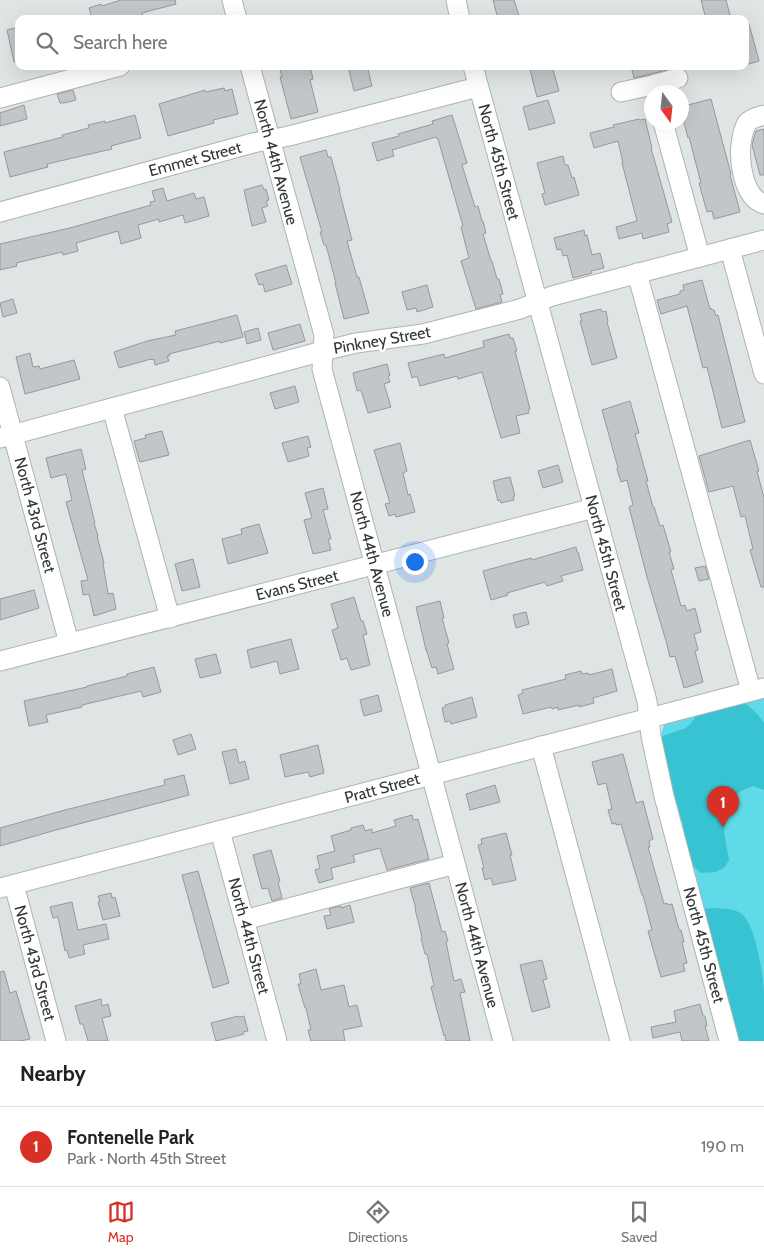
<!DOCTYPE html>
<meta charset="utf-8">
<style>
:root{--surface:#fff;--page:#f6f6f6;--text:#222;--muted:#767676;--line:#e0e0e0;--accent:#d93025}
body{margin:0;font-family:Cabin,sans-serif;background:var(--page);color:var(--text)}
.compass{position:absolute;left:644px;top:85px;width:45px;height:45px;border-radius:50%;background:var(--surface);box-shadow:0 5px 20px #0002;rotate:165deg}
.you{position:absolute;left:414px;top:561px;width:18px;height:18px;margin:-12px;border:4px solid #fff;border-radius:50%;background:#1a73e8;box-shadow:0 0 0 8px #1a73e833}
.badge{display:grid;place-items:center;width:32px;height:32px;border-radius:50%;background:var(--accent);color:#fff;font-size:16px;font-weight:700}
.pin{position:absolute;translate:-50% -41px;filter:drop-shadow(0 1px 2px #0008)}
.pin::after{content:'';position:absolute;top:26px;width:18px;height:15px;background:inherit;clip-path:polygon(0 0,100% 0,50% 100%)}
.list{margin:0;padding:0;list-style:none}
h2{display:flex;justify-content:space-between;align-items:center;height:65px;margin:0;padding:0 20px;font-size:21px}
h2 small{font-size:16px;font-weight:400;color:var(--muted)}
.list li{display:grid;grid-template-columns:32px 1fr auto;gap:15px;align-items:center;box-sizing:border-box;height:80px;padding:0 20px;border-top:1px solid var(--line)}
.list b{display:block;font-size:19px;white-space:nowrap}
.list p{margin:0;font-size:16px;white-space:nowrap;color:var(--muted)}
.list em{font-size:16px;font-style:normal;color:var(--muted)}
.icon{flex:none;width:28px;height:28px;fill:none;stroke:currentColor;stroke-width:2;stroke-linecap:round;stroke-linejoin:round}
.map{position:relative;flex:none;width:764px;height:1041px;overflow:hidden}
.search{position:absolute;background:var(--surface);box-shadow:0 5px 20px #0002;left:15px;right:15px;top:15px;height:55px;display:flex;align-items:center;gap:12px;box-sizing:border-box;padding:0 18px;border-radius:10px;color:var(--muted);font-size:19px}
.sheet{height:145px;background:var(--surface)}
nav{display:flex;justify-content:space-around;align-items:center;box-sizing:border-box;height:70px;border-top:1px solid var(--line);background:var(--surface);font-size:14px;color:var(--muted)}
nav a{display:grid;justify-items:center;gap:2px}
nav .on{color:var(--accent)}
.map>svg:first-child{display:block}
</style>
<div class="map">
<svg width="764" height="1041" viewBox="0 0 764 1041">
<rect width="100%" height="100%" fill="#dfe4e5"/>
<!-- green -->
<path fill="#60d9e8" d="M764,695V1041H738L667,770C664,755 656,735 666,722Z"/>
<!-- forest -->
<g fill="#38c3d3">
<path d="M738,700C750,705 757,713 764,723V790L753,786L741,791L730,801L727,813L724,832L729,860L725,867L716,872L701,873L693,866L685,850L683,837V824L663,759L660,740L663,736L686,728L692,722L697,714Z"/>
<path d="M713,908C724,909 735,908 743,915C755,926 763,973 764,990C764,1007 764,1024 764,1041H732L699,909Z"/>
</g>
<!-- building -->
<g fill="#c2c6c8" stroke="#95999b">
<path d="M121,0H175L176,4L142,13L143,19H92L89,8L101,4L102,6Z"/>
<path d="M493,0H514L520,19H498Z"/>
<path d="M701,0H726L731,19H706Z"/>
<path d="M749,24L759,61L745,65V25Z"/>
<path d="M19,27V61L14,62L7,30Z"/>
<path d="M279,66H310L313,79L310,80L318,112L291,119L280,77H282Z"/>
<path d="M348,66H367L372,86L354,91Z"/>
<path d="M529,66H552L559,91L537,97Z"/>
<path d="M631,66H666L667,70L634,78Z"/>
<path d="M224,88L225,91L232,89L238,114L213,120L214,123L168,136L159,104L205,90L206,92Z"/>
<path d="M73,90L76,100L64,103H60L57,94Z"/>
<path d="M711,99L731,174L730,175L740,212L714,219L712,211L707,212L699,183H701L689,137L688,138L682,115V109L685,108L684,106Z"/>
<path d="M548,100L555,123L529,130L523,107Z"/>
<path d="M24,105L27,119L0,126V113Z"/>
<path d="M135,115L141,138L111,146L112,149L47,164L48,167L10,177L4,152L63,137L62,135L89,128L88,125L105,121V123Z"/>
<path d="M452,115L467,163L462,165L475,207L478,206L482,221H483L486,233L483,234L491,261H492L497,279H499L503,294L500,295L502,302L476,309L461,261L469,258L461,227L463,226L438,139H437L436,137L392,150L394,156L377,161L372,143L399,136L398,134L433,124L432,121Z"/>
<path d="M639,119L640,120L645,119L652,148H651L672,222L667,224L669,232L643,239L642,233L619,239L616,227L637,221L622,163H623L618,141L594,148L590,133L614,127L613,125Z"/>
<path d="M764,129V175H760L752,145L756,131Z"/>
<path d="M326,150L328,157H331L340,190H339L352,240L347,241L357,277H359L369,313L344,319L335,283H336L326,245H324L320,232H322L300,157Z"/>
<path d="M563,156L565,165H568L572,178L574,177L579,195L545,205L542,194L545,193L537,163Z"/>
<path d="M262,185L264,190L266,189L269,200L266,201L268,206L262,208L266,222L252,226L244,190Z"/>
<path d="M163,188L167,201L194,193L196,199L204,197L209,216L185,223L183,215L159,222V219L138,225L141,238L121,244L118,231L76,243L78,251L63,255L62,252L16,263L17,266L0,270V244L70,228L151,205L150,202L155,201L152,191Z"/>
<path d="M584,230L585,236L587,235L592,255L600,253L604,268L591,271L592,273L573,278L567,255L563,256L561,249L557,250L554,238Z"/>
<path d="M286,265L292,284L265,292L263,284L259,285L255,274Z"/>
<path d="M702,280L710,309L711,308L712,310H714L716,316L718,315L745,422L722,428L707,367L703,368L687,306L661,314L657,300L680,294V291L684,290L683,285Z"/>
<path d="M427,285L433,307L417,312L416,308L407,310L402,292Z"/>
<path d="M13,299L17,313L3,317L0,303Z"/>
<path d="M601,309L602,312L606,311L608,321L607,322L617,358L592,365L580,321H582L580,314Z"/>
<path d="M237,315L243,337L220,343V341L169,354L170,356H167L169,361L155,365L154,359L152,360L151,359L119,368L114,352L147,341L176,335L175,331Z"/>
<path d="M300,324L305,341L273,350L268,333Z"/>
<path d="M258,328L261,340L247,344L244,332Z"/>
<path d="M509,334L510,338H513L517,351H515L530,409L528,410L529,413L516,416L520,433L501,438L482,372L458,379L457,376L420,386L417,376L412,378L408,363L444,354L445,358L484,347L483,341Z"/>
<path d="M30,353L33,367L39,366L40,369L74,360L80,379L25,394L16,357Z"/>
<path d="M387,364L390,375L388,376L390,382L384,384L391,407L368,413L361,390L357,391L353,373Z"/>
<path d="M295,386L299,402L275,409L270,393Z"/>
<path d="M630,401L639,433L635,434L648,481H646L653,507H654L660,526L663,525L671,552H669L674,569L671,570L681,606L685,605L687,611L695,608L701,632L694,634L698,650L695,651L703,682L684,688L675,656L670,657L666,641L647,577L629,507L633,505L627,480L621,482L617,469L618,468L602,410Z"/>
<path d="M162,431L169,455L140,462L134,441L146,438L145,435Z"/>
<path d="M308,436L311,447L307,448L309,456L288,462L282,443Z"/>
<path d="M750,440L759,471H757L764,498V587H761L750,550L753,549L745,516L741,517L733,486L709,492L699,456Z"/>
<path d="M400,443L407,471L403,473L408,495L410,494L415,512L396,517L395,514L389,516L385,504L390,503L374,450Z"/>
<path d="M81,449L86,469L82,470L95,523H94L98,536H97L104,563H103L108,594L113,593L116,609L94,616L89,594L83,595L81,581L88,580L66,502L72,500L66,474L51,478L46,458Z"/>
<path d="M558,465L563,482L543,488L538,471Z"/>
<path d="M510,477L515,496L513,497L514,500L501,503L500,500L498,501L493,481Z"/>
<path d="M323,488L328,509L323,510L331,539H328L331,550L313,554L304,520L312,518L305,493Z"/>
<path d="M259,524L268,553L228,564L222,539L242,534L241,529Z"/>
<path d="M576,547L577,552H578L583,570L561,576L563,581L547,586L545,582L507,593L508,595L491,600L483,571L531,558L532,560Z"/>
<path d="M193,559L200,587L182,591L175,564Z"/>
<path d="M705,566L709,579L699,581L695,568Z"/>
<path d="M34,590L39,608L0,620V599Z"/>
<path d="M354,597L361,621H363L367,634L363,635L370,665L351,670L347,658L341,660L332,630L338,628L331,604Z"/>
<path d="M440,601L444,618H442L449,643L447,644L454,669L438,674L436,667L432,668L426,649V650L416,607Z"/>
<path d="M526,612L529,624L516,628L513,615Z"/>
<path d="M291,639L299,669L280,674L277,661L251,668L247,650Z"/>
<path d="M216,654L221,673L200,678L195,659Z"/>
<path d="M154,667L161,692L143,697L141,691L82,705V707L46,715L48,722L29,726L24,701L87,687V686L127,676V674Z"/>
<path d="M612,669L617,691L593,698L594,703L579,707V705L558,710V707L552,709L551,707L523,714L518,695L523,693L522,690L566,679L565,675L581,671L582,674L588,673L589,675Z"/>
<path d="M378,695L382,711L364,716L360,700Z"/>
<path d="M472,697L477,717L451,724L450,721L445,722L442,708L445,707V705Z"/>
<path d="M191,734L196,749L178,755L173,740Z"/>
<path d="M318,745L324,773L310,777L308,772L285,777L280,755Z"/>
<path d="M236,749L239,763L245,761L249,779L230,784L222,752Z"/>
<path d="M623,754L636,803L643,801L653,839L649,841L650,847H648L664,904L667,903L668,905L672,904L679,930H681L684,942H682L687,963L683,964L685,971L661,977L648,931L652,930L643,895H642L621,824L616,825V823L612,824L608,810L612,809L606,783L598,785L592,762Z"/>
<path d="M184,775L189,795L56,830L0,846V828L65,810L165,785L164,780Z"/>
<path d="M495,785L500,802L470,810L466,794Z"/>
<path d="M412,815L413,820L418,819L429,859L387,870L380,848L353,855L355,862L331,868L333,879L319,883L315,870L320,868L317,856L335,851L331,836L351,830V828L363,825L365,831L372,829V833L396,826L394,820Z"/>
<path d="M506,833L512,855H510L516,880L493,885L491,878L485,880L482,868H484L478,845L482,844L481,839Z"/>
<path d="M271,850L280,881L278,882L282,898L272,901L268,888L262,889L253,855Z"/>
<path d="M198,871L229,983L213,988L182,875Z"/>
<path d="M429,883L442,932L445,931L448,941L446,942L454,981L461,979L465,992L460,993L470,1041H446L445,1035L444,1036L438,1014L431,987L434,986L427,954H425L421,938L422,937L415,909H416L410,888Z"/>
<path d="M111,893L112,898L115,897L120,916L103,920L98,902L100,901L98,896Z"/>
<path d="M72,902L78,930L106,924L109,939L83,945L85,954L69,958L67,950L65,951L58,917L53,918L50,907Z"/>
<path d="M350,905L354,922L327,929L324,916L331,915L329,909L341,906V908Z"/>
<path d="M542,960L547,979L543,980L550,1007L532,1012L520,965Z"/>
<path d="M316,969L321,990L344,985L349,1007L357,1005L362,1026L343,1030L345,1041H311L308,1030H311L306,1008H305L298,984H301L299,974Z"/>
<path d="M4,971L10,993L16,991L30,1039L20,1041H0V972Z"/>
<path d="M101,999L102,1006L108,1004L111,1016L102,1018L108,1041H88L83,1024H80L75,1006Z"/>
<path d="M700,1004L703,1016H705L707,1026H705L709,1041H682L680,1032L653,1038L651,1027L676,1022L674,1011Z"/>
<path d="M238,1016L239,1017L244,1016L248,1031L243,1032L244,1034L216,1041L211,1023Z"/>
</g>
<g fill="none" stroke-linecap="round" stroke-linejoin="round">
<defs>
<g id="minor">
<path d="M232,0L237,19"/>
<path d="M456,0L460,19"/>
<path d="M250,66L324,335L322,369L503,1041"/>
<path d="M473,66L647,701L651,736L664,796L729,1041"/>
<path d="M621,92L653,85L678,78"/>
<path d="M0,98L120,66"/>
<path d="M764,115C758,117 751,118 747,123C744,128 743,133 742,138C738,157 742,197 764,204"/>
<path d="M663,122L700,257"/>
<path d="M0,212L253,143L289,136L478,87"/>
<path d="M730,249L764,374"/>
<path d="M637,273L751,691"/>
<path d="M0,387L69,643"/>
<path d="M112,408L170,618"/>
<path d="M0,438L323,351L356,343L423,334L520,309L552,296L764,240"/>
<path d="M0,661L594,508"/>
<path d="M541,746L620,1041"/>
<path d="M220,831L277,1041"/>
<path d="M14,885L56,1041"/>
<path d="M0,888L764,688"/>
<path d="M244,920L455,864"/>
</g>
</defs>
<!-- minor casing -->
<use href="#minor" stroke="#afb3b4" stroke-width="21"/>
<!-- minor -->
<use href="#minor" stroke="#fff" stroke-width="19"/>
</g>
<g text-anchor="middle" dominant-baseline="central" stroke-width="4.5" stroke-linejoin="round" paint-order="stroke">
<!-- street labels -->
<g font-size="16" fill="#333535" stroke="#fff">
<text transform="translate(195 159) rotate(-15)">Emmet Street</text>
<text transform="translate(276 162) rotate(75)">North 44th Avenue</text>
<text transform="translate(499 162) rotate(75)">North 45th Street</text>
<text transform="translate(382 340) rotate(-10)">Pinkney Street</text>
<text transform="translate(35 515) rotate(75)">North 43rd Street</text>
<text transform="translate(606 553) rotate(75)">North 45th Street</text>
<text transform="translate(372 554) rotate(75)">North 44th Avenue</text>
<text transform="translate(297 585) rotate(-14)">Evans Street</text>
<text transform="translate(382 788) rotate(-15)">Pratt Street</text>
<text transform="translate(249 936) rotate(75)">North 44th Street</text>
<text transform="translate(477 945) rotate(75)">North 44th Avenue</text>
<text transform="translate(704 945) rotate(75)">North 45th Street</text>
<text transform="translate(35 963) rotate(75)">North 43rd Street</text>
</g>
</g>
</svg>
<svg class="compass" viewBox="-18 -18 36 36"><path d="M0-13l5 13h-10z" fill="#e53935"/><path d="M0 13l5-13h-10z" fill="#767676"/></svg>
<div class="you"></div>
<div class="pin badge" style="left:723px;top:827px">1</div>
<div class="search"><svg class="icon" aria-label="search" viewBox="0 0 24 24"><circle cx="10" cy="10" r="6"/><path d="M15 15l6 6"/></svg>Search here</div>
</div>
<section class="sheet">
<h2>Nearby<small></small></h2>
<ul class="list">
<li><span class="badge">1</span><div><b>Fontenelle Park</b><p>Park · North 45th Street</p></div><em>190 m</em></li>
</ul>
</section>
<nav>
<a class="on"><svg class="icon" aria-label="map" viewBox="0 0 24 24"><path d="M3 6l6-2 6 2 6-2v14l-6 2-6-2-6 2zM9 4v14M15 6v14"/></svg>Map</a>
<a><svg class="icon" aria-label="directions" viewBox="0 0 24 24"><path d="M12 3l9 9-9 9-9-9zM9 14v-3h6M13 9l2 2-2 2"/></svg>Directions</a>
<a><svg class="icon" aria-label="saved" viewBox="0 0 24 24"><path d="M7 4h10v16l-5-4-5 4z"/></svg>Saved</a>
</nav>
